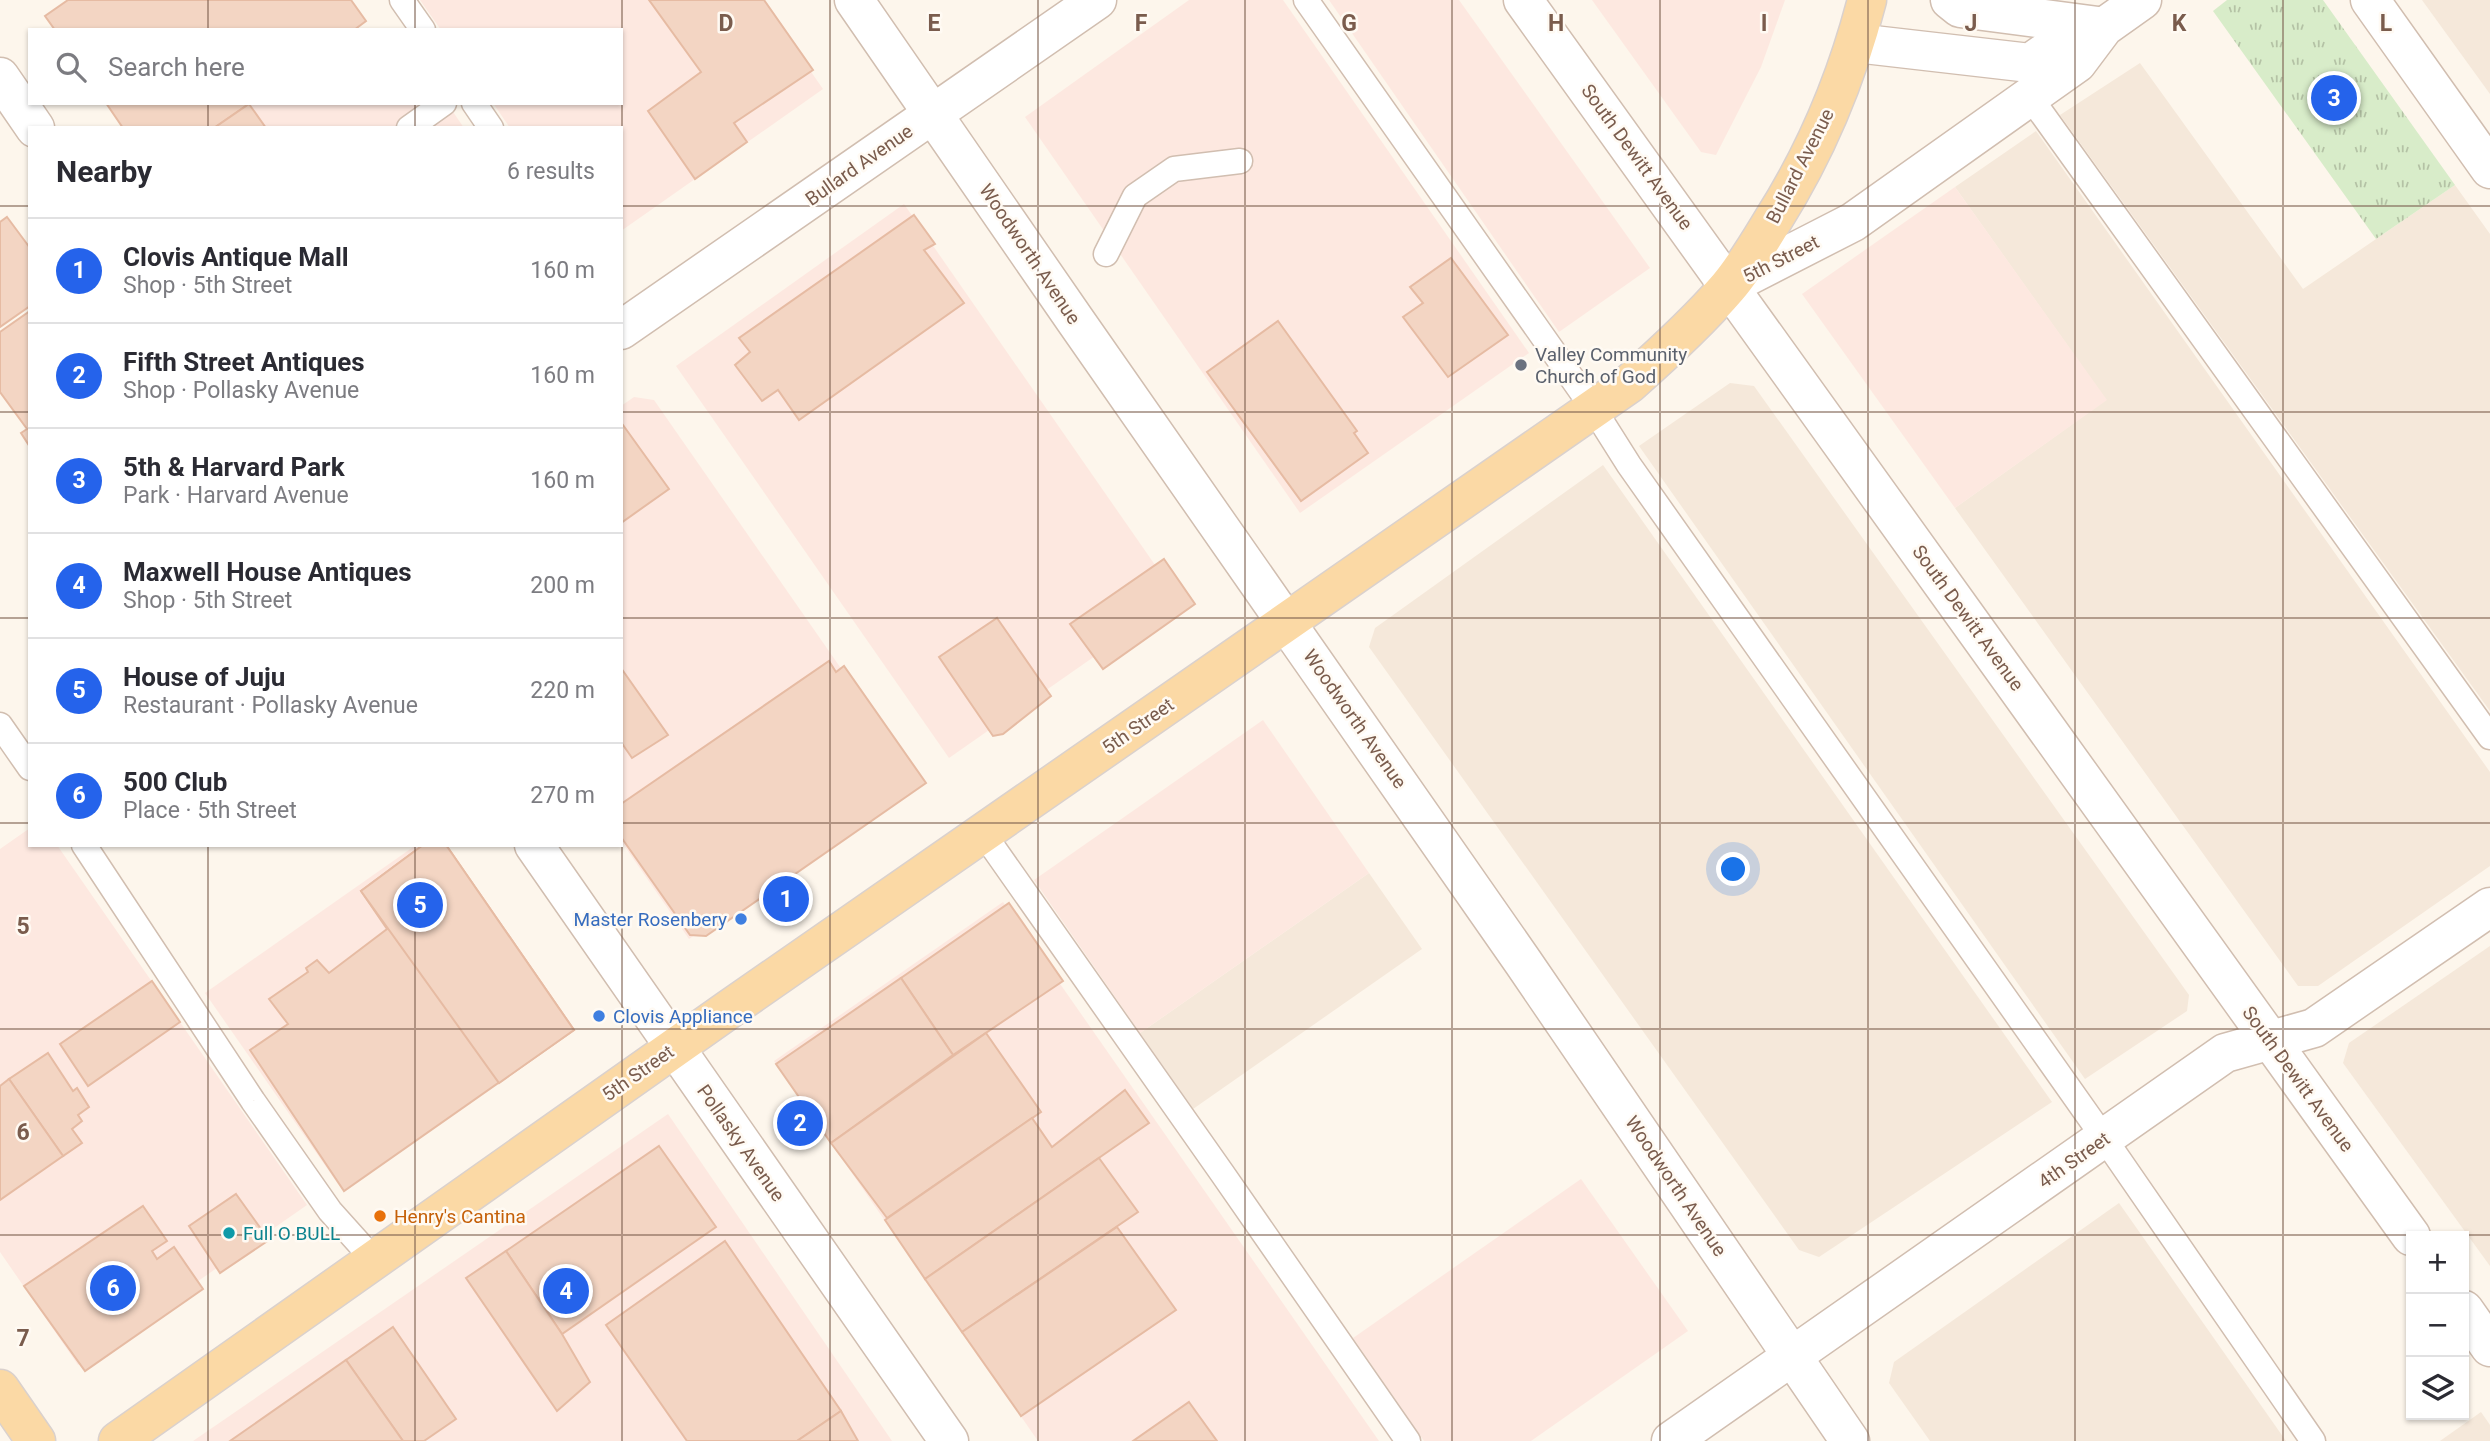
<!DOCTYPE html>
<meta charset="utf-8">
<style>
:root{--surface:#fff;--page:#f2f2f3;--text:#2b2b33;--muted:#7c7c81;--line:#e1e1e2;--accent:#2563eb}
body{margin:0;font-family:Roboto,sans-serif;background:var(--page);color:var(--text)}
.controls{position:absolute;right:21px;bottom:21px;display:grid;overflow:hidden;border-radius:0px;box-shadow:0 2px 5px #0004}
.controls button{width:63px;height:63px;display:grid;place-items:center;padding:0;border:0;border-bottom:2px solid var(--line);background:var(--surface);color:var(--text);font:35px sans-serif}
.you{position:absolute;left:1734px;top:870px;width:24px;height:24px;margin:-18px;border:5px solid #fff;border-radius:50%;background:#1a73e8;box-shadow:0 0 0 10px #1a73e833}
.badge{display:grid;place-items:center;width:46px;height:46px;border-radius:50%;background:var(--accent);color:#fff;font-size:23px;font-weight:700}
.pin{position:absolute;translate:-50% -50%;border:4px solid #fff;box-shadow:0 2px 7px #0006}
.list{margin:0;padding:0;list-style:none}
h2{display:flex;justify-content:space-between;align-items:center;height:91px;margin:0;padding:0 28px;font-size:30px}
h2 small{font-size:23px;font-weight:400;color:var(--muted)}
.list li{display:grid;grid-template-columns:46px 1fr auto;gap:21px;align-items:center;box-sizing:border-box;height:105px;padding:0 28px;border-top:2px solid var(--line)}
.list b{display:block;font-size:26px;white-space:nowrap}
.list p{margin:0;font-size:23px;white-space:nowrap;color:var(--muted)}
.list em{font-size:23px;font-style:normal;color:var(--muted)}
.icon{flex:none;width:38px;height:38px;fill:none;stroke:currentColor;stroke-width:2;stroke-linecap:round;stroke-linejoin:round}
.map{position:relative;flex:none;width:2490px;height:1441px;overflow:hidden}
.search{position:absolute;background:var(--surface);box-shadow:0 2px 5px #0004;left:28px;top:28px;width:595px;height:77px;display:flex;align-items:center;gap:18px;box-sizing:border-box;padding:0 24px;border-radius:0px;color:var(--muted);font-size:26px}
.panel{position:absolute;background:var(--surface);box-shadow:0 2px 5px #0004;left:28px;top:126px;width:595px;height:721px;border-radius:0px}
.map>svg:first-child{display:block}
</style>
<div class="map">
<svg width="2490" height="1441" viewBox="0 0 2490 1441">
<defs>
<pattern id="park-tufts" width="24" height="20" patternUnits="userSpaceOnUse" patternTransform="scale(1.75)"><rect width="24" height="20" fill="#d8ecc9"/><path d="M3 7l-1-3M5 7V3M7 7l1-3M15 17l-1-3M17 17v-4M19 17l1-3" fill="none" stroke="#b4c2a5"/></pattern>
</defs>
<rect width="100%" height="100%" fill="#fdf6ec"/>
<!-- residential -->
<g fill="#f5e8da">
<path d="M2422,0H2490V94Z"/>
<path d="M2140,63L2303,289L2455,185L2490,234V711L2060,115Z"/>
<path d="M2036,131L2490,772V866L2318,986H2298L1955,508L2106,400L1955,187Z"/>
<path d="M1730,383L1754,386L2189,995L2187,1011L2085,1079L1639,446Z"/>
<path d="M1603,465L2052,1102L1819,1257L1799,1250L1369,647L1375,628Z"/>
<path d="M1369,873L1422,949L1193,1109L1140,1033Z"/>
<path d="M2490,946V1266L2343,1063L2349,1043Z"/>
<path d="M2119,1203L2286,1441H1930L1889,1383L1894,1362Z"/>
<path d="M2481,1412L2490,1425V1441H2440Z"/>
</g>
<!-- commercial -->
<g fill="#fde8e0">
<path d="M420,0H761L823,89L621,231V128H510L493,103H621V30H441Z"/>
<path d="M1189,0H1283L1529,353L1300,513L1025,117Z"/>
<path d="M1329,0H1459L1650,268L1559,332Z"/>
<path d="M1592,0H1785L1761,67L1716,155L1701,152Z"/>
<path d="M106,103H447L464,128H123Z"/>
<path d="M1955,187L2107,400L1955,508L1802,294Z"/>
<path d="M904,204L1178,598L949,758L676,366Z"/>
<path d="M634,397L654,400L918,779L689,939L621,841V406Z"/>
<path d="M1263,720L1369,873L1140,1033L1034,880Z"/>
<path d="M30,828V845H57L307,1205L78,1365L0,1252V849Z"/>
<path d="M416,845H443L490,1077L338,1184L205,993Z"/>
<path d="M1003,902L1379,1441H1038L774,1061Z"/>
<path d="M668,1114L892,1441H193Z"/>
<path d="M1581,1179L1688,1331L1531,1441H1424L1353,1338Z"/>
</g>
<!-- park -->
<path fill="url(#park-tufts)" d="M2227,0H2323L2455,185L2376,239L2213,11Z"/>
<!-- building -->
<g fill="#f3d5c3" stroke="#e6bba3" stroke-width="2">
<path d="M68,0H351L366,21L354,30H55L45,16Z"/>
<path d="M649,0H764L813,70L734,123L747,142L695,179L648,111L701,72Z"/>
<path d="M106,103H250L214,128H123Z"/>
<path d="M249,104L266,128H214Z"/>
<path d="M914,215L935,244L924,250L964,303L799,420L778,390L762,401L735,365L750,352L739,338Z"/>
<path d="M7,217L30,248V306L0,327V222Z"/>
<path d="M1451,258L1508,335L1448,377L1403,317L1423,303L1410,287Z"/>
<path d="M30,311V447L21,433L27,429L0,392V332Z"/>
<path d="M1278,321L1357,431L1354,433L1368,453L1301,501L1207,372Z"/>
<path d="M623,425L669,489L621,523V426Z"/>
<path d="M1164,559L1195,604L1103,669L1070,624Z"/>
<path d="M997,618L1051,696L1003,734L993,736L939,657Z"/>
<path d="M829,661L836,672L844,666L926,783L706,936L690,935L621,837V804Z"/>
<path d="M621,668L668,735L632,758L621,742Z"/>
<path d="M423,845H446L574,1030L344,1191L250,1050L288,1024L269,999L308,972L306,968L317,960L329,973L387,929L361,891Z"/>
<path d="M423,845H446L574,1030L499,1083L361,891Z"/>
<path d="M1009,903L1063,981L953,1055L901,978Z"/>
<path d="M901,978L953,1055L831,1143L776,1064Z"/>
<path d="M152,981L180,1022L88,1086L60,1044Z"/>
<path d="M986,1033L1041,1112L887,1218L831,1143Z"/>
<path d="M48,1053L73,1091L77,1088L89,1107L78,1115L82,1121L72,1129L82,1143L63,1156L9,1079Z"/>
<path d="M9,1079L63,1156L0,1200V1086Z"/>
<path d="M1125,1090L1149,1123L925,1279L885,1220L1032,1118L1052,1147Z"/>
<path d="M659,1146L716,1227L562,1334L506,1251Z"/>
<path d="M1099,1158L1138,1212L962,1332L925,1279Z"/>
<path d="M236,1194L269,1240L220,1273L189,1226Z"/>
<path d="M143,1206L167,1241L152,1251L157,1259L174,1247L203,1289L85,1371L24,1286Z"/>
<path d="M1117,1227L1176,1310L1021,1416L962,1332Z"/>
<path d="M725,1241L841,1411L797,1441H687L606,1325Z"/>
<path d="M506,1251L562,1334L590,1382L557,1411L466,1278Z"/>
<path d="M393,1327L456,1419L424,1441H403L346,1360Z"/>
<path d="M346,1360L403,1441H230Z"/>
<path d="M1189,1402L1217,1441H1133Z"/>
<path d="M841,1411L858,1441H797Z"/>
</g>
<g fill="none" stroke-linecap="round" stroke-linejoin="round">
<defs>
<g id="service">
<path d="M402,0L423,30"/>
<path d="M1306,0L1593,408L1629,465L2104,1138L2313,1441"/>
<path d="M2030,97L2490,737"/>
<path d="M474,103L491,128"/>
<path d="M409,128L444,103"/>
<path d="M1106,254L1135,196L1174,169L1240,161"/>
<path d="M0,725L30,768"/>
<path d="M983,833L1222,1173L1408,1441"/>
<path d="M84,845L253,1101L330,1211L374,1260"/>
</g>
<g id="minor">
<path d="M854,0L1075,320L1523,962L1850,1441"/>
<path d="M1523,0L2411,1236"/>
<path d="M1950,0L1960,8L2098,26"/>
<path d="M2370,0L2490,169"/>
<path d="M1856,43L2030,63L2063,40L2095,30"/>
<path d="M0,77L35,128"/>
<path d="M1730,285L1853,222L2077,63L2104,27L2142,0"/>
<path d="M621,330L1097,0"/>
<path d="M534,845L949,1441"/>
<path d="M2464,1310L2490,1347"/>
<path d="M1671,1441L2225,1053L2314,1028L2490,907"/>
</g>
<g id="primary">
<path d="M0,1389L36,1441"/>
<path d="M118,1441L728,1010L1629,384C1664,353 1698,322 1728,287C1745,267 1759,243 1773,220C1816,152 1847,78 1867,0"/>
</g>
</defs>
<!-- service casing -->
<use href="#service" stroke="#d1beb0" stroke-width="27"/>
<!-- minor casing -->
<use href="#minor" stroke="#d1beb0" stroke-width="41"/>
<!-- primary casing -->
<use href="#primary" stroke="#dad1cd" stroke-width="41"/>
<!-- service -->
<use href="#service" stroke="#fff" stroke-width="24"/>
<!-- minor -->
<use href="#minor" stroke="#fff" stroke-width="38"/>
<!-- primary -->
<use href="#primary" stroke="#fbd9a5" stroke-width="38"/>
</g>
<!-- grid -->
<path fill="none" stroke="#7a5c4d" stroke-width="2" stroke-opacity="0.55" d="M208,0V30M415,0V30M622,0V1441M830,0V1441M1038,0V1441M1245,0V1441M1452,0V1441M1660,0V1441M1868,0V1441M2075,0V1441M2283,0V1441M208,103V128M415,103V128M0,206H30M621,206H2490M0,412H30M621,412H2490M0,618H30M621,618H2490M0,823H30M621,823H2490M208,845V1441M415,845V1441M0,1029H2490M0,1235H2490"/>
<!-- markers -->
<circle fill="#6b7280" stroke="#fffaf3" stroke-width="2.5" cx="1521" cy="365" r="7"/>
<g fill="#3f7fe0" stroke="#fffaf3" stroke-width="2.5">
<circle cx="741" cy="919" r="7"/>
<circle cx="599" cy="1016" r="7"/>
</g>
<circle fill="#e8710a" stroke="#fffaf3" stroke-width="2.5" cx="380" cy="1216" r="7"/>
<circle fill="#0f9aa8" stroke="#fffaf3" stroke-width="2.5" cx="229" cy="1233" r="7"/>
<g text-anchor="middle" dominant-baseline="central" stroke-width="5" stroke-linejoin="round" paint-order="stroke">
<!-- street labels -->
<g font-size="19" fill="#7a5c4d" stroke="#fffaf3">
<text transform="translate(1637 157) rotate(54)">South Dewitt Avenue</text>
<text transform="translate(859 165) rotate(-35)">Bullard Avenue</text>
<text transform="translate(1800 166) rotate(-63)">Bullard Avenue</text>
<text transform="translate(1030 254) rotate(56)">Woodworth Avenue</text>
<text transform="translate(1781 259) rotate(-27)">5th Street</text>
<text transform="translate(1968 618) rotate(54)">South Dewitt Avenue</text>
<text transform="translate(1355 719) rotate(55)">Woodworth Avenue</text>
<text transform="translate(1138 726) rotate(-35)">5th Street</text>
<text transform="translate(638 1073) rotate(-35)">5th Street</text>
<text transform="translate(2298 1079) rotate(54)">South Dewitt Avenue</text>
<text transform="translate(741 1143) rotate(55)">Pollasky Avenue</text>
<text transform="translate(2074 1160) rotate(-35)">4th Street</text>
<text transform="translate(1676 1186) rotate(56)">Woodworth Avenue</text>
</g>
<!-- worship labels -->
<g font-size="19" fill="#5b616d" stroke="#fffaf3" text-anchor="start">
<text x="1535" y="354">Valley Community<tspan x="1535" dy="22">Church of God</tspan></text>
</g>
<!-- shop labels -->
<g font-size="19" fill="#366cbe" stroke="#fffaf3" text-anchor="end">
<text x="727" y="919">Master Rosenbery</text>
<text x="613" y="1016" text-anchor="start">Clovis Appliance</text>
</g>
<!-- food labels -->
<g font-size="19" fill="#c56008" stroke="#fffaf3" text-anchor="start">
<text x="394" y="1216">Henry's Cantina</text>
</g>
<!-- culture labels -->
<g font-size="19" fill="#0d838f" stroke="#fffaf3" text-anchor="start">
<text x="243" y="1233">Full O BULL</text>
</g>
</g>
<g font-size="23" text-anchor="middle" font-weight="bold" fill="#7a5c4d" stroke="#fffaf3" stroke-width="5" stroke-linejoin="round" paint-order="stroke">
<text x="726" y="31">D</text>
<text x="934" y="31">E</text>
<text x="1141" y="31">F</text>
<text x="1349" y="31">G</text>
<text x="1556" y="31">H</text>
<text x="1764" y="31">I</text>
<text x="1971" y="31">J</text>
<text x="2179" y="31">K</text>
<text x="2386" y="31">L</text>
<text x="23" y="934">5</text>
<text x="23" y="1140">6</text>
<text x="23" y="1346">7</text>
</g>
</svg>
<div class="controls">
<button>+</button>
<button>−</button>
<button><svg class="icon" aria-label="layers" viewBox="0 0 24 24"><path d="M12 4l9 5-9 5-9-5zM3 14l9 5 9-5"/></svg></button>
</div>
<div class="you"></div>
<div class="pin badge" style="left:786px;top:899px">1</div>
<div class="pin badge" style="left:800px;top:1123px">2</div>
<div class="pin badge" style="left:2334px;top:98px">3</div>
<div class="pin badge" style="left:566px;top:1291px">4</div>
<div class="pin badge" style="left:420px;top:905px">5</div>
<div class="pin badge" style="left:113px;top:1288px">6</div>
<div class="search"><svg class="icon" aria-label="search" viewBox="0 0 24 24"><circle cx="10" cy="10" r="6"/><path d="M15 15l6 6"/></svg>Search here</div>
<section class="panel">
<h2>Nearby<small>6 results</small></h2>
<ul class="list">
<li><span class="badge">1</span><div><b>Clovis Antique Mall</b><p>Shop · 5th Street</p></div><em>160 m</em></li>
<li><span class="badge">2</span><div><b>Fifth Street Antiques</b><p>Shop · Pollasky Avenue</p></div><em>160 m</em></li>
<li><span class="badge">3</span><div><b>5th &amp; Harvard Park</b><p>Park · Harvard Avenue</p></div><em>160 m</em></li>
<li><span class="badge">4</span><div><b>Maxwell House Antiques</b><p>Shop · 5th Street</p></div><em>200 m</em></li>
<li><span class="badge">5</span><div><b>House of Juju</b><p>Restaurant · Pollasky Avenue</p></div><em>220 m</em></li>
<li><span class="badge">6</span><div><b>500 Club</b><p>Place · 5th Street</p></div><em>270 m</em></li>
</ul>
</section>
</div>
